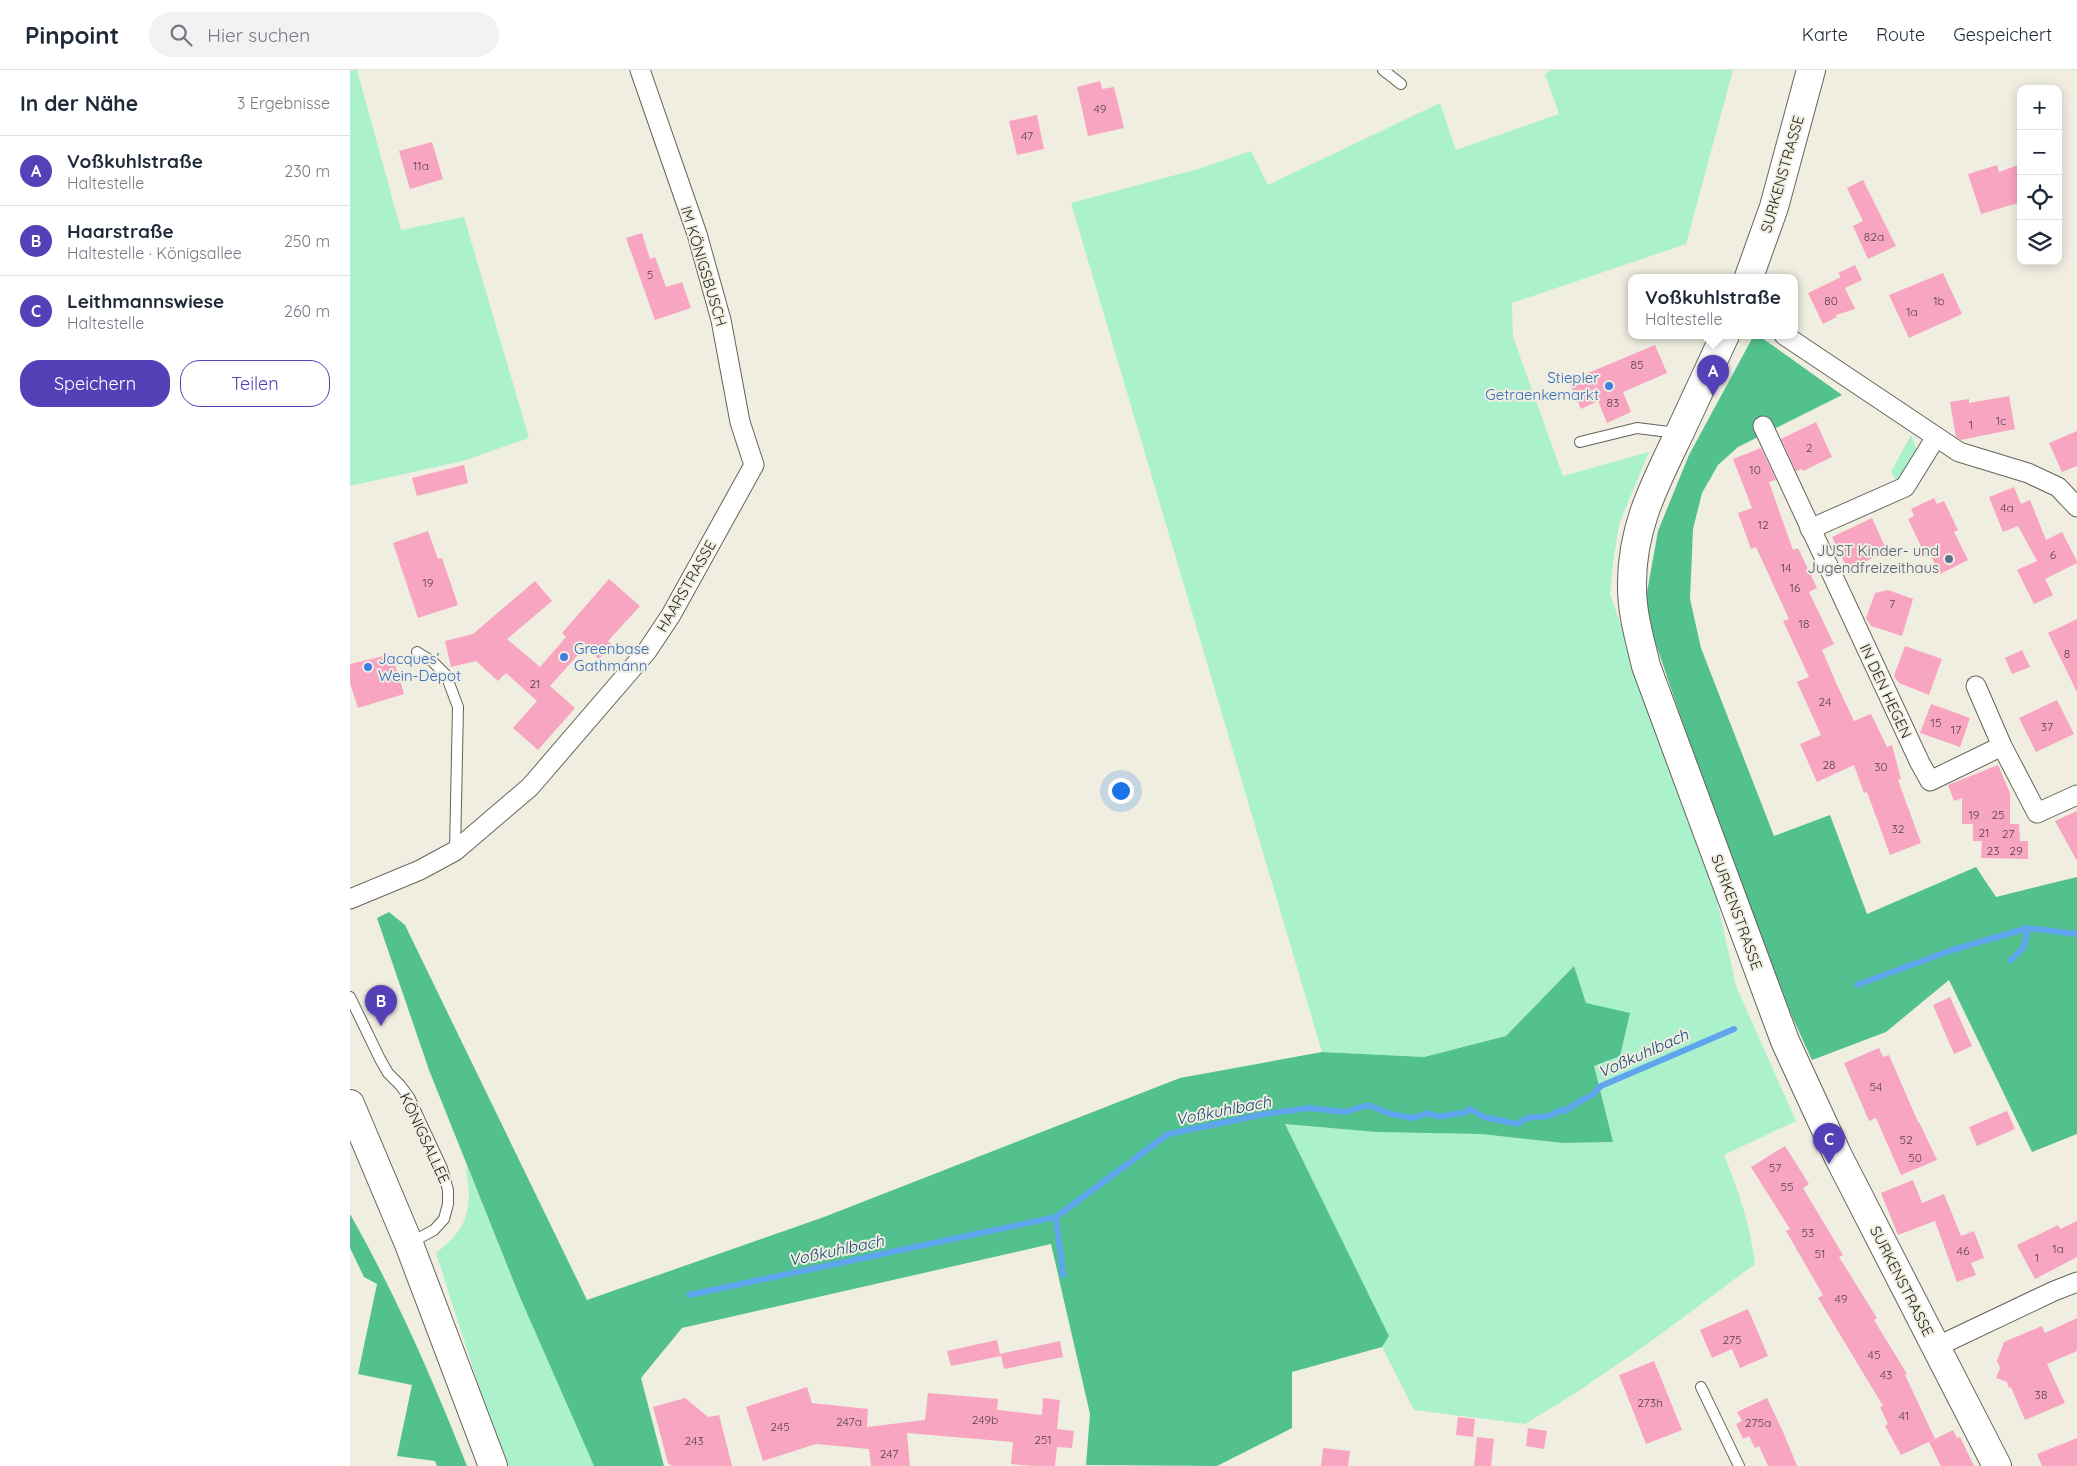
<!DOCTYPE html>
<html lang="de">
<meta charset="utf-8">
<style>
:root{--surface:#fff;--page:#f2f2f3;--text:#1f2937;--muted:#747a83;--line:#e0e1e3;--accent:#5640b8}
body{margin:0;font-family:Quicksand,sans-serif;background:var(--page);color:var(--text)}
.controls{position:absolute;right:15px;top:15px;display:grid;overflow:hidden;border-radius:10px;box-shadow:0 2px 12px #0003}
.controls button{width:45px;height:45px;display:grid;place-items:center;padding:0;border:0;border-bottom:1px solid var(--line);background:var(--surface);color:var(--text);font:25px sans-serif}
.you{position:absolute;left:770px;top:720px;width:18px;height:18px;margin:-12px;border:4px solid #fff;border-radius:50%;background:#1a73e8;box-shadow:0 0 0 8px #1a73e833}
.badge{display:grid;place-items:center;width:32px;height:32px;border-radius:50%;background:var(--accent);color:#fff;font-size:16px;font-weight:700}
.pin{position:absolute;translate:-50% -41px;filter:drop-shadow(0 1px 2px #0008)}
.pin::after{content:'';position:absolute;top:26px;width:18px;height:15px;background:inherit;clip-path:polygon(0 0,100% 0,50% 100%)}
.popup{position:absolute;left:1278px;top:204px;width:170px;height:65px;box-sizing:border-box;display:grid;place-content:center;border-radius:10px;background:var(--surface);filter:drop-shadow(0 1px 4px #0005);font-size:16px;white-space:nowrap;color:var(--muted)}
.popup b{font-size:19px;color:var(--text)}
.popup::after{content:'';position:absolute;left:50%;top:100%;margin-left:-10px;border:10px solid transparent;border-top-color:var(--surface)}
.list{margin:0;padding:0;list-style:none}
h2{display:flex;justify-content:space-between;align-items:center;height:65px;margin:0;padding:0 20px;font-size:21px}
h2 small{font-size:16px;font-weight:400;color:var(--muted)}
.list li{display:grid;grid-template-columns:32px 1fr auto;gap:15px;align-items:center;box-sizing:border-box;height:70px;padding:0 20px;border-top:1px solid var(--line)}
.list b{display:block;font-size:19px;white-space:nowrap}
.list p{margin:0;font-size:16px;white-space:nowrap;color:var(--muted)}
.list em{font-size:16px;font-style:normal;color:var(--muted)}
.actions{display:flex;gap:10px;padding:15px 20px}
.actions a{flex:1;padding:11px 0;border:1px solid var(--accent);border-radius:20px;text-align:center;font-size:18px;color:var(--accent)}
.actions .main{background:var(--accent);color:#fff}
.icon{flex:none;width:28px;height:28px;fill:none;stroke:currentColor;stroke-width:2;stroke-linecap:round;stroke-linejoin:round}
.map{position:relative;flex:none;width:1727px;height:1396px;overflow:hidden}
header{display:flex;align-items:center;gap:30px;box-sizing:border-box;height:70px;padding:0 25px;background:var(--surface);border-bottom:1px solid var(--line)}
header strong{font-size:24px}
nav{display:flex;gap:28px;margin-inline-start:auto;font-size:18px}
.search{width:350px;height:45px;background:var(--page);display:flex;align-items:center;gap:12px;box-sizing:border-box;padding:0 18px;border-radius:28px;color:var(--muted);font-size:19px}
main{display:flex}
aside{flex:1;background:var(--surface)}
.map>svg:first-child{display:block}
</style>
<header>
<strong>Pinpoint</strong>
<div class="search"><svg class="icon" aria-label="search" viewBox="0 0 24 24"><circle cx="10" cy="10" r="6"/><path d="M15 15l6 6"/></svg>Hier suchen</div>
<nav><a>Karte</a><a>Route</a><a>Gespeichert</a></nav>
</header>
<main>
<aside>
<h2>In der Nähe<small>3 Ergebnisse</small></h2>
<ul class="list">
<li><span class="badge">A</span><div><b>Voßkuhlstraße</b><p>Haltestelle</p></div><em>230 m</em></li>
<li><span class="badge">B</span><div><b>Haarstraße</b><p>Haltestelle · Königsallee</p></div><em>250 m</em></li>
<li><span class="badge">C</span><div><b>Leithmannswiese</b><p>Haltestelle</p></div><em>260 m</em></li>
</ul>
<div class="actions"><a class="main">Speichern</a><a>Teilen</a></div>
</aside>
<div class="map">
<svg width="1727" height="1396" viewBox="0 0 1727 1396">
<rect width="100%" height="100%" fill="#f0eee1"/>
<!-- green -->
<g fill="#abf1cc">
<path d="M0,0H7L51,160L114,147L179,368L113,391L0,416Z"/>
<path d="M1201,0H1383L1336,174L1162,233L1163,267L1213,406L1299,382L1269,454L1263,493L1260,524L1366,826L1386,916L1446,1051L1374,1085C1389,1121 1400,1155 1405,1194L1300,1272L1227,1322L1175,1354L1064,1340L1032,1277L1039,1266L935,1054L1026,1062L1131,1064L1213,1073L1262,1072L1244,996L1236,933L1224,896L1156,966L1074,987L972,982L721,133L848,99L901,81L918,115L1090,33L1106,80L1209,44L1195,4Z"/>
<path d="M1561,365L1569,385L1554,407L1546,411L1541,402Z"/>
<path d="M117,1096L169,1225L244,1396H158L147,1373L86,1183C108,1165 118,1155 119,1123C119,1114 115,1104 117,1096Z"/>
</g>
<!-- forest -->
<g fill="#52c18d">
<path d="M1404,265H1408L1492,325L1388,377L1368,395L1352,423L1343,459L1340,529L1351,578L1424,766L1480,745L1517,844L1626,797L1646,827L1727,807V1064L1682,1082L1599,910L1536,962L1462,990L1406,868L1294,539L1308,461L1339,385Z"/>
<path d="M39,842L55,855L237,1230L474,1147L830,1008L972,982L1074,987L1156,966L1224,896L1236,933L1280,943L1270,986L1244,996L1263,1072L1213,1073L1131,1064L1026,1062L935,1054L1039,1266L1032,1277L942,1302V1358L867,1396L736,1395L740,1344L701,1174L332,1258L291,1308L314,1396H244L169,1225L79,1000L27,848Z"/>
<path d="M0,1144C46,1225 83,1310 117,1396H87L85,1391L47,1386L62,1315L8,1304L27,1214L14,1207L0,1178Z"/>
</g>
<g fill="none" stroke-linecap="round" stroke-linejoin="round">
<!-- stream -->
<g stroke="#5fa5ed" stroke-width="6">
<path d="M1661,890L1674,877L1678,858"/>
<path d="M1507,915L1602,880L1678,858L1727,864"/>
<path d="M706,1147L713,1205"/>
<path d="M339,1225L706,1147L818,1064L915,1044L959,1038L995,1042L1018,1035L1041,1044L1063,1048L1078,1043C1095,1051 1099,1042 1115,1043L1120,1039L1134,1047L1167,1054L1177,1048L1199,1046L1211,1040L1216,1041C1224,1034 1233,1030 1242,1025C1246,1022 1247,1019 1251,1016L1384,959"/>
</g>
</g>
<!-- building -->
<g fill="#f7a5c1">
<path d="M750,11L752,19L764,17L774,58L738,66L727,17Z"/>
<path d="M687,45L694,79L667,85L659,51Z"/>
<path d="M82,72L93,109L60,119L49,81Z"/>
<path d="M1671,94V132L1631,144L1618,104L1647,95L1649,102Z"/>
<path d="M1513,110L1546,176L1518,189L1503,156L1513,151L1497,118Z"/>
<path d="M292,163L300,189L305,187L316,217L332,212L341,238L305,250L276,168Z"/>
<path d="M1505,195L1512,210L1495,218L1505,239L1486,245L1487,247L1473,254L1458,223L1491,207L1488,203Z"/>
<path d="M1593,203L1612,244L1559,268L1539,225Z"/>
<path d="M1305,275L1317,303L1273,322L1281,342L1257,353L1248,331L1231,339L1219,311Z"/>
<path d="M1659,326L1665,359L1611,370L1606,367L1600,332L1619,329V333Z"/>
<path d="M1466,352L1482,387L1453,401L1452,399L1446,401L1431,369Z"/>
<path d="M1727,361V396L1712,402L1699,373Z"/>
<path d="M1411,378L1426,410L1419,412L1443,480L1448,478L1467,518L1459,522L1484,574L1472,580L1487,615L1504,651L1521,644L1537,677L1542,675L1551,709L1548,710L1571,773L1540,785L1517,722L1514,723L1504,695L1467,712L1450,674L1471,665L1447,612L1459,607L1433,551L1439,549L1406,477L1401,479L1388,443L1402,438L1383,389Z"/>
<path d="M114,395L118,413L67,426L62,408Z"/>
<path d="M1664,417L1671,434L1680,430L1696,470L1712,462L1727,491V493L1695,509L1703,525L1684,534L1667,500L1687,491L1668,456L1653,462L1639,427Z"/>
<path d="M1584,428L1587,434L1594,431L1608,460L1604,462L1618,490L1590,504L1578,480L1576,487L1558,449L1564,446L1561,439Z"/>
<path d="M1522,448L1537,481L1498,500L1482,467Z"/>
<path d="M78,461L88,489L92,488L108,535L68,548L43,473Z"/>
<path d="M259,509L290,536L258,571L262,575L249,589L235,577L200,616L225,638L188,680L163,658L187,631L156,603L148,611L126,591L101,597L95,571L123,564L185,511L202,531L157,569L190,597L216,567L212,563Z"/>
<path d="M1538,520L1563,529L1552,566L1521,556L1516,548L1525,523Z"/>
<path d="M1727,549V622L1698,563Z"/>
<path d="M1555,576L1592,589L1579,625L1549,613L1544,606Z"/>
<path d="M1672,580L1680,597L1662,604L1655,588Z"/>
<path d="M42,584L54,624L8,638L0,613V594Z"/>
<path d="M1707,630L1724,664L1686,682L1669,648Z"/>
<path d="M1581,634L1620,648L1610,677L1570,663Z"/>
<path d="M1648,695L1660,723V754H1669L1670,771H1678V789L1631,788L1632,771H1623V754H1612V728L1604,731L1598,715Z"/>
<path d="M1727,741V791L1705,751Z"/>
<path d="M1600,927L1622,976L1604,984L1583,935Z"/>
<path d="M1529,978L1533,987L1539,985L1568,1052H1569L1587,1090L1551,1105L1526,1048L1519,1051L1494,993Z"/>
<path d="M1657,1041L1665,1059L1627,1076L1619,1057Z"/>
<path d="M1435,1076L1459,1114L1453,1118L1493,1185L1489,1187L1527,1248L1524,1250L1557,1304L1555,1305L1585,1369L1551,1385L1535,1356L1538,1354L1530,1337L1533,1336L1468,1228L1473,1225L1436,1161L1440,1159L1401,1097Z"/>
<path d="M1563,1110L1572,1133L1594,1124L1611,1166L1624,1161L1634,1188L1621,1193L1626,1205L1607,1212L1585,1151L1548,1165L1531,1123Z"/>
<path d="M1727,1151V1187L1685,1209L1667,1175L1708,1155L1710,1159Z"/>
<path d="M1398,1239L1418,1286L1390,1298L1382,1279L1362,1288L1350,1260Z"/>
<path d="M1727,1248V1281L1697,1294L1715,1333L1675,1350L1661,1317L1659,1318L1657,1312L1646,1308L1650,1298L1647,1291L1654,1272L1692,1256L1695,1263Z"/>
<path d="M647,1270L650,1284L710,1271L713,1287L654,1299L651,1286L601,1296L597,1281Z"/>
<path d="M1304,1291L1332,1360L1296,1374L1269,1305Z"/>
<path d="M457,1317L462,1333L518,1339L517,1357L575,1350L578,1323L648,1329L647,1340L692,1345L693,1328L710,1330L707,1359L724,1361L722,1378L707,1377L705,1396H683L661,1394L663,1372L557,1363L560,1396H521L519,1379L466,1374L413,1391L396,1337Z"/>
<path d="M335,1328L358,1347L369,1345L382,1396H322L318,1393L303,1337Z"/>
<path d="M1417,1328L1434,1364L1447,1396H1418L1409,1376L1405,1378L1399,1366L1393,1369L1386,1354L1392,1351L1387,1342Z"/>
<path d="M1108,1347L1125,1349L1123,1367L1106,1365Z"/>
<path d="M1178,1358L1197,1361L1194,1379L1176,1376Z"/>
<path d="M1603,1360L1607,1368L1610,1367L1624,1396H1591L1579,1372Z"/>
<path d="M1127,1367L1144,1369L1141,1396H1124Z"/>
<path d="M1727,1368V1396H1692L1687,1384Z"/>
<path d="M973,1378L1000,1381L998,1396H971Z"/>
</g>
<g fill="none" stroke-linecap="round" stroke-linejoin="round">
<defs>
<g id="lane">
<path d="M1033,0L1051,14"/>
<path d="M1230,372L1287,358L1327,363"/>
<path d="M67,582L83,592L96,605L108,637L105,781"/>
<path d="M0,927L30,989L38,1003L50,1015L59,1027L92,1098L98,1120V1134L94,1149L84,1160L60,1173"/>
<path d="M1351,1317L1389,1396"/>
</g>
<g id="street">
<path d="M1434,265L1609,382L1678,403L1708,417L1727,437"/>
<path d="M1413,356L1570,693L1580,711L1652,676L1687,743L1727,725"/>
<path d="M1460,459L1555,417L1586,367"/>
<path d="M1626,616L1652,676"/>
<path d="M0,829L70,800L105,781L180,717L297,581L321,545L404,395L390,352L371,250L347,164L290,0"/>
<path d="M1586,1277L1704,1221L1727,1212"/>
</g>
<g id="secondary">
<path d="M1399,207L1424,137L1461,0"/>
<path d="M1375,265C1360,297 1345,330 1330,362C1305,414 1281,458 1282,517C1282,544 1290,570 1296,596L1435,971L1488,1086L1647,1396"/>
<path d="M0,1034L59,1174L143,1396"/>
</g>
</defs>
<!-- lane casing -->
<use href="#lane" stroke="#666458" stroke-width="12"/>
<!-- street casing -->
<use href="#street" stroke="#666458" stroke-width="21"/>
<!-- secondary casing -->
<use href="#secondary" stroke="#666458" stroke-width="30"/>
<!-- lane -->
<use href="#lane" stroke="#fff" stroke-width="10"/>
<!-- street -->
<use href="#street" stroke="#fff" stroke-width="19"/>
<!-- secondary -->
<use href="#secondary" stroke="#fff" stroke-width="28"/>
</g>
<!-- markers -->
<g fill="#3f7fe0" stroke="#f0eee1" stroke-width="2">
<circle cx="1259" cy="316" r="5"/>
<circle cx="214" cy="587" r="5"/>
<circle cx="18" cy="597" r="5"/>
</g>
<circle fill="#5c6f8a" stroke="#f0eee1" stroke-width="2" cx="1599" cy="489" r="5"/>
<g text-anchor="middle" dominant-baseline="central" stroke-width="4" stroke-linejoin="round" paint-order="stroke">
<!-- number labels -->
<g font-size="12" fill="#5a4448">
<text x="750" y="38">49</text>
<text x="677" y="65">47</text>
<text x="71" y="95">11a</text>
<text x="1524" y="166">82a</text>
<text x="300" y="204">5</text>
<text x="1481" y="230">80</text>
<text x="1589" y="230">1b</text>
<text x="1562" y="241">1a</text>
<text x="1287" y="294">85</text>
<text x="1263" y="332">83</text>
<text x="1651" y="350">1c</text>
<text x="1621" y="354">1</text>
<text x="1459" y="377">2</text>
<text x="1405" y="399">10</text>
<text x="1657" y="437">4a</text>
<text x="1413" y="454">12</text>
<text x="1703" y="484">6</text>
<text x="1436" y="497">14</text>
<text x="78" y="512">19</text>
<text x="1445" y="517">16</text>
<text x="1542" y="533">7</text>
<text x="1454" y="553">18</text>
<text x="1717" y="583">8</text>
<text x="185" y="613">21</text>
<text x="1475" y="631">24</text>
<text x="1586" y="652">15</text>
<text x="1697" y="656">37</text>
<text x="1606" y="659">17</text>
<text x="1479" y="694">28</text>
<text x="1531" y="696">30</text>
<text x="1624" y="744">19</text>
<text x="1648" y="744">25</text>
<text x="1548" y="758">32</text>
<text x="1634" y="762">21</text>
<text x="1658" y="763">27</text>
<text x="1643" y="780">23</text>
<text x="1666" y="780">29</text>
<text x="1526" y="1016">54</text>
<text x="1556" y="1069">52</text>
<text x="1565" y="1087">50</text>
<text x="1425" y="1097">57</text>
<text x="1437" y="1116">55</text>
<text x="1458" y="1162">53</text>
<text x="1708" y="1178">1a</text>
<text x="1613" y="1180">46</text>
<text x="1470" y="1183">51</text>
<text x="1687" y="1187">1</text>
<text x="1491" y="1228">49</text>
<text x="1382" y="1269">275</text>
<text x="1524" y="1284">45</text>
<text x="1536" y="1304">43</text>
<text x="1691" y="1324">38</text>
<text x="1300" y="1332">273h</text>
<text x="1554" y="1345">41</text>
<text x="635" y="1349">249b</text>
<text x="499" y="1351">247a</text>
<text x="1408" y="1352">275a</text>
<text x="430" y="1356">245</text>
<text x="693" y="1369">251</text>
<text x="344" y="1370">243</text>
<text x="539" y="1383">247</text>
</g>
<!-- street labels -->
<g font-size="15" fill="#25241f" stroke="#f0eee1">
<text transform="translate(1432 104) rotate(-74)">SURKENSTRASSE</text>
<text transform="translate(354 196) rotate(73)">IM KÖNIGSBUSCH</text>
<text transform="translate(336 516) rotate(-60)">HAARSTRASSE</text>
<text transform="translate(1536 621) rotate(65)">IN DEN HEGEN</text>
<text transform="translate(1387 842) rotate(70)">SURKENSTRASSE</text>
<text transform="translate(75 1068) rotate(65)">KÖNIGSALLEE</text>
<text transform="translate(1552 1211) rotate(63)">SURKENSTRASSE</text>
</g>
<!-- shop labels -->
<g font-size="15" fill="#366cbe" stroke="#f0eee1" text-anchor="start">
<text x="1249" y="307" text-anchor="end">Stiepler<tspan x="1249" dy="17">Getraenkemarkt</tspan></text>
<text x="224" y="578">Greenbase<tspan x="224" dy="17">Gathmann</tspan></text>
<text x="28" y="588">Jacques’<tspan x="28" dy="17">Wein-Depot</tspan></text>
</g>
<!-- service labels -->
<g font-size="15" fill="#4e5e75" stroke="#f0eee1" text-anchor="end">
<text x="1589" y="480">JUST Kinder- und<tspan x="1589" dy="17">Jugendfreizeithaus</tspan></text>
</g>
<!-- water labels -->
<g font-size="16" font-style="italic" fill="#164776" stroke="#f0eee1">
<text transform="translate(1293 983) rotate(-24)">Voßkuhlbach</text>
<text transform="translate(873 1040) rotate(-11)">Voßkuhlbach</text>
<text transform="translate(486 1180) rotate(-12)">Voßkuhlbach</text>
</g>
</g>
</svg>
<div class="controls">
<button>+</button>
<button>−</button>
<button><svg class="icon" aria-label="locate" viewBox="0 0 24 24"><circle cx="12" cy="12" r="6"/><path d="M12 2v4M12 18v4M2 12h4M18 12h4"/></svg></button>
<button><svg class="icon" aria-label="layers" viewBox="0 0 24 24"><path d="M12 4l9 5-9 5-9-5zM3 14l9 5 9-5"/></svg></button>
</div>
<div class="you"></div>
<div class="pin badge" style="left:1363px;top:326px">A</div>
<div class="popup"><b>Voßkuhlstraße</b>Haltestelle</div>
<div class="pin badge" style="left:31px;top:956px">B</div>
<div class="pin badge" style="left:1479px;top:1094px">C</div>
</div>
</main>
